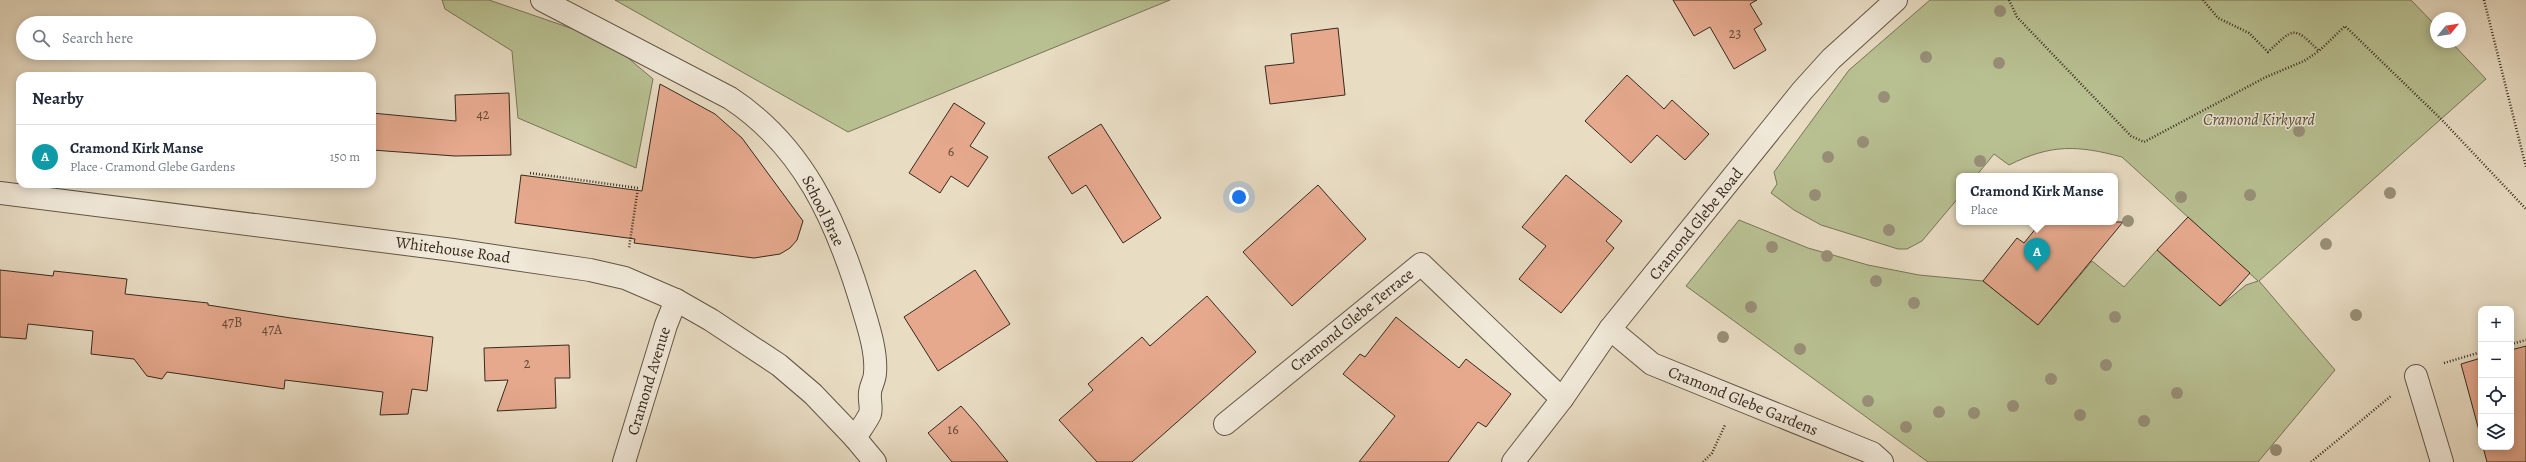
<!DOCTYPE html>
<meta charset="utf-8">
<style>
:root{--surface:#fff;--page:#f2f2f3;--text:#1f2937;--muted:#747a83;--line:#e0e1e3;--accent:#ea580c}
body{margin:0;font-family:Alegreya,serif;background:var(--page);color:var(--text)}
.controls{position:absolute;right:12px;bottom:12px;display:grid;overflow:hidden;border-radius:8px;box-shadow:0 2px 10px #0003}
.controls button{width:36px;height:36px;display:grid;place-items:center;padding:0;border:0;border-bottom:1px solid var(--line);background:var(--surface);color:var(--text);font:20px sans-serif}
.compass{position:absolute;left:2430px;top:12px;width:36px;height:36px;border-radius:50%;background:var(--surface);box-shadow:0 2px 10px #0003;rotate:60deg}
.you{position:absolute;left:1239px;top:197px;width:14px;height:14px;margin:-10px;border:3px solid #fff;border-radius:50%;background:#1a73e8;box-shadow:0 0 0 6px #1a73e833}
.badge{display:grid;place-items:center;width:26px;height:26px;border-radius:50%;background:var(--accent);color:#fff;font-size:13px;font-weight:700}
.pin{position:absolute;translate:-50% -33px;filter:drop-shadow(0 1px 2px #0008)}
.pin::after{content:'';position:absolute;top:21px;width:14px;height:12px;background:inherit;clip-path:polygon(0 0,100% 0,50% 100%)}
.popup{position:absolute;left:1956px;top:173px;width:162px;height:52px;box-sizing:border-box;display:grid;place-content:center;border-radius:8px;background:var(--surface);filter:drop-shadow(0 1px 3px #0005);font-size:13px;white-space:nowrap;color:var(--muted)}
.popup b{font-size:15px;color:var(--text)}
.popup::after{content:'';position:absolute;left:50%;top:100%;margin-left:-8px;border:8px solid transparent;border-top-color:var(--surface)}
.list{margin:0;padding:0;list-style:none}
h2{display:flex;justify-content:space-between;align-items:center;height:52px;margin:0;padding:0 16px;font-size:17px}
h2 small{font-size:13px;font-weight:400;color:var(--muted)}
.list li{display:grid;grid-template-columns:26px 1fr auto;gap:12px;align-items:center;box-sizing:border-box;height:64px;padding:0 16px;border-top:1px solid var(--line)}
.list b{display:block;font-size:15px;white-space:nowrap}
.list p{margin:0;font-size:13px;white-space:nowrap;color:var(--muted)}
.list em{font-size:13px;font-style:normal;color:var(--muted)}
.icon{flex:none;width:22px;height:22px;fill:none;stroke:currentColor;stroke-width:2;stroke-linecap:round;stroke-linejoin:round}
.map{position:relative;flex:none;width:2526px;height:462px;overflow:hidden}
.search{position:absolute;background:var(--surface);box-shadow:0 2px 10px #0003;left:16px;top:16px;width:360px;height:44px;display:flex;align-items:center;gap:10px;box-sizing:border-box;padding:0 14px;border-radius:22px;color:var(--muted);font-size:15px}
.panel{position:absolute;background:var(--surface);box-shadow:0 2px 10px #0003;left:16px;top:72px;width:360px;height:116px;border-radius:12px}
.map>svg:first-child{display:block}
</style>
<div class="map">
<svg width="2526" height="462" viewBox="0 0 2526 462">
<rect width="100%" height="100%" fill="#e8dcc3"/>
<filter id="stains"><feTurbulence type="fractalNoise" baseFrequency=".005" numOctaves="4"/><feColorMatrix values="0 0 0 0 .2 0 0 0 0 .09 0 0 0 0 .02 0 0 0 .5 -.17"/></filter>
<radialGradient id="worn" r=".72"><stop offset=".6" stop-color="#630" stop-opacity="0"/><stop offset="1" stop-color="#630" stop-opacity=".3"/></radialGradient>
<!-- green -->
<g fill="#b8c092" stroke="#787558">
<path d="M442,0H489L608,41L653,79L636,168L518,118L512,51L445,9Z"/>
<path d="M615,0H1170L848,132Z"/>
<path d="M1930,0H2411L2436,26V42H2451L2486,79L2259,281L2335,370L2258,462H1928L1686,286L1739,220L1808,248L1868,265L1919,275L1983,281L2038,325L2092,261L2124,287L2157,250L2181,272L2202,248L2220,306L2246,285L2258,281L2122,157C2077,145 2051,144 2009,165L1994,154L1976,176H1959V197L1922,241L1907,249H1898L1821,225L1794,210L1771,193L1777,184L1774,172L1849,70Z"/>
</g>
<!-- building -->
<g fill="#e6a98e" stroke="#372a1d">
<path d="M1673,0H1757L1750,4L1762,24L1754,29L1766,50L1734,69L1710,27L1694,36Z"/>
<path d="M1338,28L1345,95L1270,104L1265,66L1294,63L1291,34Z"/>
<path d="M1627,75L1664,109L1672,100L1709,134L1685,160L1657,135L1631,163L1585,121Z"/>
<path d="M660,84L715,114L742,138L803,221L797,240L790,248L780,254L754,258L634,243L635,239L515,223L521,175L642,191Z"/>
<path d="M509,93L511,155L455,156L372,150V113L456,121L455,95Z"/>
<path d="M954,103L985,123L970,146L988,157L968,187L951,176L940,193L909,173Z"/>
<path d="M1101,124L1161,218L1123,243L1086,185L1072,194L1048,157Z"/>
<path d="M1566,175L1622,221L1606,241L1614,248L1561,313L1519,279L1546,246L1522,227Z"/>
<path d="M1318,185L1366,239L1292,306L1243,252Z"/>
<path d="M2188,217L2250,273L2220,306L2157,250Z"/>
<path d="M2041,222H2123L2038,325L1983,281L2017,238L2024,243Z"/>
<path d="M0,270L53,276L54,271L127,279L125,294L208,303V305L291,318L433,337L427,391L412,389L408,414L380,415L383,392L285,380L284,389L167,372L162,379L147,376L134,359L91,354L93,331L28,324L26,339L0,337Z"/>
<path d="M975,270L1010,324L938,371L904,317Z"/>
<path d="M1207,296L1256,352L1132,462H1097L1059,420L1093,390L1088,384L1142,337L1150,346Z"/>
<path d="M1396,317L1459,368L1466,359L1511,394L1486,427L1478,422L1448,462H1359L1395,416L1343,374L1360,354L1365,357Z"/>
<path d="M569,345L570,378H555L556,408L497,411L508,380L485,381L484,348Z"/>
<path d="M2526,346V462H2487L2483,447H2511V350Z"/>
<path d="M2481,358V438L2461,364Z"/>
<path d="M961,406L977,424L1008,462H952L928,433Z"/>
</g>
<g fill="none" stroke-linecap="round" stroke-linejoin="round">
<defs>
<g id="minor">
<path d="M542,0L730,98C803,146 836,220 861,302C867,323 877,350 875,373C875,380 870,387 870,393C869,400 872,408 870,414C866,422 860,430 855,438"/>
<path d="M0,193L453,250L590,270L625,278L676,300L711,320L779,365L813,394L855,438L875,462"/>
<path d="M1610,329L1652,364L1872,453L1882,462"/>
<path d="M2416,376L2442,462"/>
<path d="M1225,424L1421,264L1562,399"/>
<path d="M624,462L666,325L676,300"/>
<path d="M1513,462L1562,399L1610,329L1802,91L1831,59L1896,0"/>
</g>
</defs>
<!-- minor casing -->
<use href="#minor" stroke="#635646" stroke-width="24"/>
<!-- path -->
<g stroke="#372a1d" stroke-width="2.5" stroke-dasharray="1 2" stroke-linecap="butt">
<path d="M2009,0L2017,17L2131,136L2144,142L2266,77L2304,61L2319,51"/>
<path d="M2203,0L2218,18L2249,33L2268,52C2294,28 2293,25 2319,51L2345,26L2441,119L2526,209"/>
<path d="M2484,0L2526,167"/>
<path d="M530,173L638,188L629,248"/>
<path d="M2511,344L2526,340"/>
<path d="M2444,363L2481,352"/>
<path d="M1703,462L1712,453L1725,425"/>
<path d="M2311,462L2391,396"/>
</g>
<!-- minor -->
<use href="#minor" stroke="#f0e8d8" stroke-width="22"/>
</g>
<!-- trees -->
<g fill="#988f78">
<circle cx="2000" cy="11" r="6"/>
<circle cx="1926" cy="57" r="6"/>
<circle cx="1999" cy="63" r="6"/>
<circle cx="1884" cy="97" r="6"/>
<circle cx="2299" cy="131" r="6"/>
<circle cx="1863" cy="142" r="6"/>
<circle cx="1828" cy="157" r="6"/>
<circle cx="1980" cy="161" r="6"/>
<circle cx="2390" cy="193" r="6"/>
<circle cx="1815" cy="195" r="6"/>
<circle cx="2250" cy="195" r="6"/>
<circle cx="2181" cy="197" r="6"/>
<circle cx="2128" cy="221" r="6"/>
<circle cx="1889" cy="230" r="6"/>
<circle cx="2326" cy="244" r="6"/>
<circle cx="1772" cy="247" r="6"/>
<circle cx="1827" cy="256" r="6"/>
<circle cx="1876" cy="281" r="6"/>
<circle cx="1914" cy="303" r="6"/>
<circle cx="1751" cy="307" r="6"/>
<circle cx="2356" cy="315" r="6"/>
<circle cx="2115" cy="317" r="6"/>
<circle cx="1723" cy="337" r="6"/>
<circle cx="1800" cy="349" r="6"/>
<circle cx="2106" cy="365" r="6"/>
<circle cx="2051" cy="379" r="6"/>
<circle cx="2177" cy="393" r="6"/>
<circle cx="1868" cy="401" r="6"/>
<circle cx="2013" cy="406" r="6"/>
<circle cx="1939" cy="412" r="6"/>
<circle cx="1974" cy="413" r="6"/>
<circle cx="2080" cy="415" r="6"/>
<circle cx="2144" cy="421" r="6"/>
<circle cx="1906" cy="427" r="6"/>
<circle cx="2276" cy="450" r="6"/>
</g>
<g text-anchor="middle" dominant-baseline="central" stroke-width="3" stroke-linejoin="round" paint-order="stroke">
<!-- number labels -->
<g font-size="14" fill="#634a39">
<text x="1735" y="33">23</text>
<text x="483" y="114">42</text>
<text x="951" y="151">6</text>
<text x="232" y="322">47B</text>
<text x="272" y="329">47A</text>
<text x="527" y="363">2</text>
<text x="953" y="429">16</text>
</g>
<!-- park labels -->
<g font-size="16" font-style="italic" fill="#57503a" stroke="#f0e8d8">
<text x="2259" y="120">Cramond Kirkyard</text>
</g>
<!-- street labels -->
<g font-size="16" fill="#372a1d" stroke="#f0e8d8">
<text transform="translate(823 211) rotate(64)">School Brae</text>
<text transform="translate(1696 224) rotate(-51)">Cramond Glebe Road</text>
<text transform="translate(453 250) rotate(8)">Whitehouse Road</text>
<text transform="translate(1352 320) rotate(-39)">Cramond Glebe Terrace</text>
<text transform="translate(649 381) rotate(-73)">Cramond Avenue</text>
<text transform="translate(1743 401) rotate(22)">Cramond Glebe Gardens</text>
</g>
</g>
<rect width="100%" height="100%" filter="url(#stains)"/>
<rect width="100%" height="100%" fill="url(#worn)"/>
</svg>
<div class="controls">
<button>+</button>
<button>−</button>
<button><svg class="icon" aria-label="locate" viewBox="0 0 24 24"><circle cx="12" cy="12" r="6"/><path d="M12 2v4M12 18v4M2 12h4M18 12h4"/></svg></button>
<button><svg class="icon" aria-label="layers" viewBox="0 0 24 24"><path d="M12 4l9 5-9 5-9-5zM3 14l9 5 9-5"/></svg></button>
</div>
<svg class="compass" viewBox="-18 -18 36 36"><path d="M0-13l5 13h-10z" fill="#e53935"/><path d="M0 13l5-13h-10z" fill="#747a83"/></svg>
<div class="you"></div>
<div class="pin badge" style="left:2037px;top:271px;background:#0f9aa8">A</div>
<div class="popup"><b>Cramond Kirk Manse</b>Place</div>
<div class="search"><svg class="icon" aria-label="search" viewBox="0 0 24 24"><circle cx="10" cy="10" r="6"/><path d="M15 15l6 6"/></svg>Search here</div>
<section class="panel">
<h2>Nearby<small></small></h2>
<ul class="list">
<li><span class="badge" style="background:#0f9aa8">A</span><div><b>Cramond Kirk Manse</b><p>Place · Cramond Glebe Gardens</p></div><em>150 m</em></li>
</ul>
</section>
</div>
